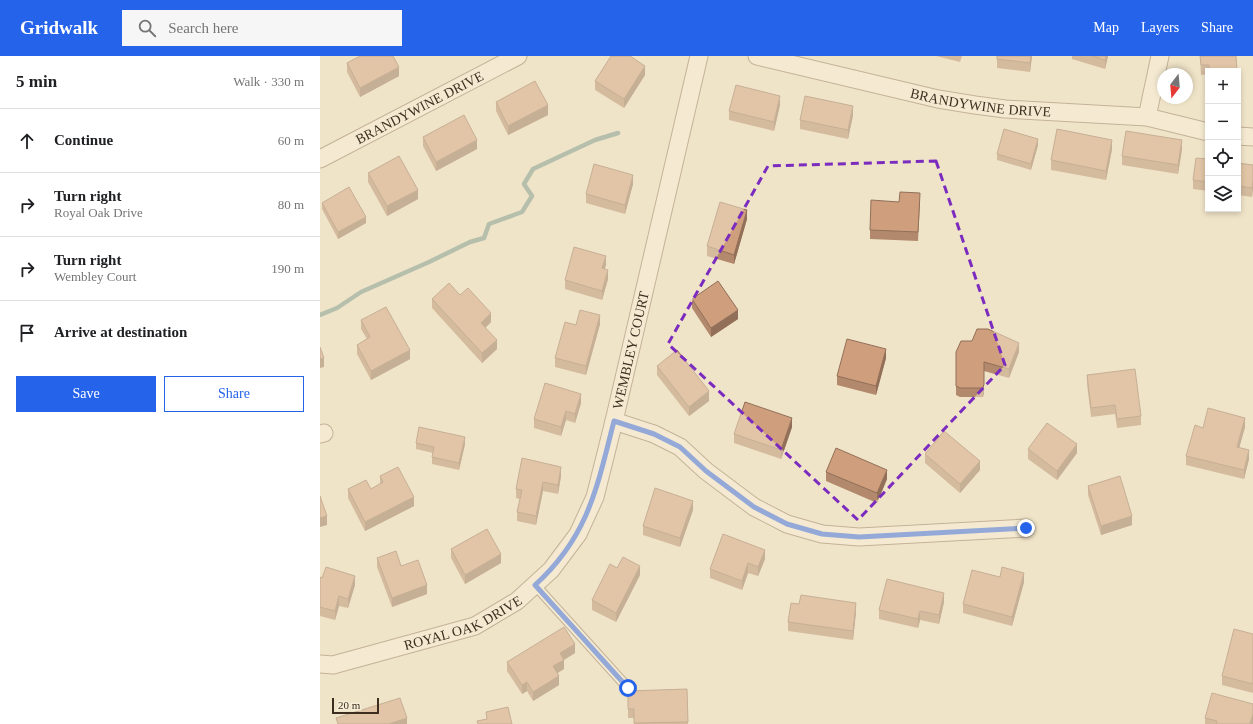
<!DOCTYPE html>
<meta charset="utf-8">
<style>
body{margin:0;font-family:"Times New Roman",serif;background:#f6f6f6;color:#202124}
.controls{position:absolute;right:12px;top:12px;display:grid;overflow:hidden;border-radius:0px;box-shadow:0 2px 6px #0003}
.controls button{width:36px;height:36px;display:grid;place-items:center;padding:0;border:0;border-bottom:1px solid #e0e0e0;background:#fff;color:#202124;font:20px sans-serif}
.compass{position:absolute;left:837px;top:12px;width:36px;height:36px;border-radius:50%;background:#fff;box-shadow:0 2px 6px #0003;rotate:196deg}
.scale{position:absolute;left:12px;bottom:10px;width:47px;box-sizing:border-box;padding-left:4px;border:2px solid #3d2e20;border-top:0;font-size:11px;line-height:14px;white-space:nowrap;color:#3d2e20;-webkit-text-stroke:3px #f7eed8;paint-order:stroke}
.stop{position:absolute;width:12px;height:12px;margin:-9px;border:3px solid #2563eb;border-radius:50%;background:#fff}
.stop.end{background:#2563eb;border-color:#fff;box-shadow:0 1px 4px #0008}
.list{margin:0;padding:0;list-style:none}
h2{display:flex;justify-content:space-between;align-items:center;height:52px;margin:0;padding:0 16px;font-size:17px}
h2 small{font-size:13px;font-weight:400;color:#757577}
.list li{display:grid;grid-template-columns:26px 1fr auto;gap:12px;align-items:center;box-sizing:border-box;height:64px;padding:0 16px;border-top:1px solid #e0e0e0}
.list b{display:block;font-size:15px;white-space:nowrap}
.list p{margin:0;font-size:13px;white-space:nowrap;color:#757577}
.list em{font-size:13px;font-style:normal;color:#757577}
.actions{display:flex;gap:8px;padding:12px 16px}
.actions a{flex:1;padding:9px 0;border:1px solid #2563eb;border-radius:0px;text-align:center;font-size:14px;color:#2563eb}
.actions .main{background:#2563eb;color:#fff}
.icon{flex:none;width:22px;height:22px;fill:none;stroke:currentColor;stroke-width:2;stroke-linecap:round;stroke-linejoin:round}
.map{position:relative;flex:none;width:933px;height:668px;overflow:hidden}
header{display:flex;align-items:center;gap:24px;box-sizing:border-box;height:56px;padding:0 20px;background:#2563eb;color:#fff}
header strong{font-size:19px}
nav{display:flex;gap:22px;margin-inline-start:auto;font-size:14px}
.search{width:280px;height:36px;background:#f6f6f6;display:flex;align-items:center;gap:10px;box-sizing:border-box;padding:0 14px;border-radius:0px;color:#757577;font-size:15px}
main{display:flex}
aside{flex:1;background:#fff}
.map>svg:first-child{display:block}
</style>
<header>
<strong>Gridwalk</strong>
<div class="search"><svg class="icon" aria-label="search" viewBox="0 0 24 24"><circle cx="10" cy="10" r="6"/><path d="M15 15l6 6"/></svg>Search here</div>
<nav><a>Map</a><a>Layers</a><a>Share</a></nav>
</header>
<main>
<aside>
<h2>5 min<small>Walk · 330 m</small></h2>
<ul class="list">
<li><svg class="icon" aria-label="ahead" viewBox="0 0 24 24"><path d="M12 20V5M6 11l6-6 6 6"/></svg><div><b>Continue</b></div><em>60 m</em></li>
<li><svg class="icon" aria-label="right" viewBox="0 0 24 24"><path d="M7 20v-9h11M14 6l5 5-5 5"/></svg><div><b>Turn right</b><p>Royal Oak Drive</p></div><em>80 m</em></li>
<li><svg class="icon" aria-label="right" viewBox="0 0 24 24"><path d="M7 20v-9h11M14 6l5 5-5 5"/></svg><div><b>Turn right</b><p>Wembley Court</p></div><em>190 m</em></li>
<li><svg class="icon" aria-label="arrive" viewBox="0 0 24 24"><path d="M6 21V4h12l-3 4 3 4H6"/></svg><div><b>Arrive at destination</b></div></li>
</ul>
<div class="actions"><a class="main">Save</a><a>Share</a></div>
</aside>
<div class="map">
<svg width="933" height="668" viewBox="0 0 933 668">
<rect width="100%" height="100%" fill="#f0e4c8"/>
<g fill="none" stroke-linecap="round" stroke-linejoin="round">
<!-- stream -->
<polyline stroke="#6f938a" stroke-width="4.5" points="0,259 17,252 41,236 109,206 150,186 164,182 169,168 202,156 212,140 204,128 213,113 275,84 298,77"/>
<!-- service casing -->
<g stroke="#8d765c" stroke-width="11">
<polyline id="service" points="215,529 308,632"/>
</g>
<!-- minor casing -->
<g stroke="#8d765c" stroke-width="19">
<g id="minor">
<path id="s1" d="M437 0 618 43 655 49 685 53 827 61 888 76"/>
<polyline points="827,61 840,0"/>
<polyline points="918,80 933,81"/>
<path id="s2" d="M0 103 198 0"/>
<polyline points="294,365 334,378 360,391 386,415 434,451 467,468 502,478 539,481 706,472"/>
<polyline points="0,378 4,377"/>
<path id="s3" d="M0 608 13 609 155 570 197 545 231 514 258 478 275 441 294 365 379 0"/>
</g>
</g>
<!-- service -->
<use href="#service" stroke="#faf1dc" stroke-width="9"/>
<!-- minor -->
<use href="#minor" stroke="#faf1dc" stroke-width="17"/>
</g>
<!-- wall -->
<g fill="#b2896c">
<polygon points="616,0 642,0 640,6"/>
<polygon points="677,0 712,0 710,16 677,12"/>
<polygon points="752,0 788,0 785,13 752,3"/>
<polygon points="880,0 916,0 917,15 888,15 888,18 881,19"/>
<polygon points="27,7 79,20 40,41 27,16"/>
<polygon points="325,19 304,52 275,34 275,25"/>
<polygon points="176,46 228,59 188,79 176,55"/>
<polygon points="460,49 454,75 409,64 409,55"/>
<polygon points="533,59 528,83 480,73 480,64"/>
<polygon points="103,81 157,93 116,115 103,90"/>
<polygon points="718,89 711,114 677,104 677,98"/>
<polygon points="792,93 786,124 731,114 731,104"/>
<polygon points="862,93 858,118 802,109 802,100"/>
<polygon points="888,103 888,135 873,133 873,124"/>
<polygon points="918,107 933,109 932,141 918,139"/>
<polygon points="48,117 98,143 67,160 48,126"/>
<polygon points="313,128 305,158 266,147 266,138"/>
<polygon points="579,146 600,146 598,185 550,183 550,174"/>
<polygon points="2,147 46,167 18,183 2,153"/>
<polygon points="427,163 414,208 387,200 387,190"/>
<polygon points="286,209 284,213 288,223 282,244 245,233 245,224"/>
<polygon points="140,239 171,266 165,272 177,293 162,307 112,252 112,243"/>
<polygon points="372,243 418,263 391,281 372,252"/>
<polygon points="41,264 90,303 51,324 37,298 37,289 47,283 41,273"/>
<polygon points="280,268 266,319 235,311 235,302 256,269"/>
<polygon points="636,296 699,296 689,322 664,315 664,337 663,341 640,341 636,339"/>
<polygon points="566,302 556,339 517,329 517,320"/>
<polygon points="337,310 389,345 369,360 337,319"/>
<polygon points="767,319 821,360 821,369 797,372 795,358 771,361 767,328"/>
<polygon points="261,347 255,367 246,364 241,380 214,372 214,363"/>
<polygon points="472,371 461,403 414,387 414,378"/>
<polygon points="925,371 919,391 929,403 924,423 866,409 866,400 883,372"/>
<polygon points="96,387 145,388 139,414 112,408 112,401 113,397 96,393"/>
<polygon points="708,393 757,397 737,424 708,403"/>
<polygon points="605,398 660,414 640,437 605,407"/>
<polygon points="506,416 567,423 557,447 506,425"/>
<polygon points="60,420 94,450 45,475 28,442 28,433 51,433 60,428"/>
<polygon points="241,420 238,438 223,435 216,469 197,465 197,456 200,443 196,442 196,433"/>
<polygon points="768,430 812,469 781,479 768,439"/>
<polygon points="373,454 360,491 323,479 323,470"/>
<polygon points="131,493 181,507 145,528 131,502"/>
<polygon points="57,502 107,538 72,551 57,511"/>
<polygon points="445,503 438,520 428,517 422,534 390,522 390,513"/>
<polygon points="320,519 296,566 272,554 272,544"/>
<polygon points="0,521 35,529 28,552 19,550 15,564 0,560"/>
<polygon points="680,521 704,526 692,570 643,557 643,548"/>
<polygon points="624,546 619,568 600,564 598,572 559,563 559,554"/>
<polygon points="479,548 536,556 533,584 468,575 468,566"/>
<polygon points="933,578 933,637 902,629 902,620"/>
<polygon points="255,597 244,604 244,613 238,617 239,629 213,645 207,635 202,638 187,615 187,606"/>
<polygon points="367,633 368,668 314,668 314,662 308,662 308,635"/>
<polygon points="933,648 933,668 885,668 885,662"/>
</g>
<!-- shaded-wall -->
<g fill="#916f58">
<polygon points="711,0 712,0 710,16 710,7"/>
<polygon points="786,0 788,0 785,13 785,4"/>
<polygon points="325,10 325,19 304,52 304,43"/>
<polygon points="79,11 79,20 40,41 40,32"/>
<polygon points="460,40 460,49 454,75 454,66"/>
<polygon points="228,49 228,59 188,79 188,70"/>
<polygon points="533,50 533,59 528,83 528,74"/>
<polygon points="718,83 718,89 711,114 711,108"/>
<polygon points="157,84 157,93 116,115 116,106"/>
<polygon points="792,84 792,93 786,124 786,115"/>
<polygon points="862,84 862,93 858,118 858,109"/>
<polygon points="313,119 313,128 305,158 305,149"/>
<polygon points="933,124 933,133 932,141 932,132"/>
<polygon points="98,134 98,143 67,160 67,150"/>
<polygon points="427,154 427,163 414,208 414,199"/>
<polygon points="46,161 46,167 18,183 18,176"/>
<polygon points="286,200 286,209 282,221 282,212"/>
<polygon points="288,214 288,223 282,244 282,235"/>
<polygon points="418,254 418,263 391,281 391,272"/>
<polygon points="171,257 171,266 161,276 161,267"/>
<polygon points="280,259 280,268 266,319 266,310"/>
<polygon points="177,284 177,293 162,307 162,297"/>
<polygon points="699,287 699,296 689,322 689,313"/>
<polygon points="566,293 566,302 556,339 556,330"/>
<polygon points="90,294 90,303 51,324 51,315"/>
<polygon points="4,302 4,311 0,312 0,303"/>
<polygon points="664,328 664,337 663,341 663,332"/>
<polygon points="389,335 389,345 369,360 369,351"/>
<polygon points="261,338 261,347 255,367 255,358"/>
<polygon points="246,355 246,364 241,380 241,371"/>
<polygon points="472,362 472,371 461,403 461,394"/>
<polygon points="925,362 925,371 917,400 917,391"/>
<polygon points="145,381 145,388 139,414 139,407"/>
<polygon points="757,388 757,397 737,424 737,415"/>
<polygon points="929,394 929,403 924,423 924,414"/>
<polygon points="660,405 660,414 640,437 640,428"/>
<polygon points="241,411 241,420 238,438 238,429"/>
<polygon points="567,414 567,423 557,447 557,437"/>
<polygon points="223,426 223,435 216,469 216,460"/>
<polygon points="94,441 94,450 45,475 45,466"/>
<polygon points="373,445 373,454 360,491 360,482"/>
<polygon points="7,460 7,469 0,471 0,462"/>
<polygon points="812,460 812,469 781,479 781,470"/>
<polygon points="445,494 445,503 438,520 438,511"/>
<polygon points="181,498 181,507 145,528 145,519"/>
<polygon points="428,507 428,517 422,534 422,525"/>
<polygon points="320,510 320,519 296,566 296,557"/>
<polygon points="704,517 704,526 692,570 692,561"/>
<polygon points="35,520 35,529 28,552 28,543"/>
<polygon points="107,529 107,538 72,551 72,542"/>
<polygon points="624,537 624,546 619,568 619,559"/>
<polygon points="19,540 19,550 15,564 15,555"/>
<polygon points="536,547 536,556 533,584 533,575"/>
<polygon points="600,555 600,564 598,572 598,563"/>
<polygon points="255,588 255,597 240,606 240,597"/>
<polygon points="244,604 244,613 233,619 233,610"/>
<polygon points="239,620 239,629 213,645 213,636"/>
<polygon points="207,626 207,635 202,638 202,629"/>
<polygon points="933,658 933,668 930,668"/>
<polygon points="87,662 87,668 69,668"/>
</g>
<!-- building -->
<g fill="#cf9f7d" stroke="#916f58">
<polygon points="40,0 73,0 79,11 40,32 27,7"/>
<polygon points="291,0 310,0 325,10 304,43 275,25"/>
<polygon points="677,0 711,0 710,7 677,3"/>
<polygon points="772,0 786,0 785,4"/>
<polygon points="880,0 916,0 917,15 889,15 889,9 881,9"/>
<polygon points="215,25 228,49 188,70 176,46"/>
<polygon points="416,29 460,40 454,66 409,55"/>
<polygon points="485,40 533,50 528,74 480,64"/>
<polygon points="144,59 157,84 116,106 103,81"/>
<polygon points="684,73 718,83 711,108 677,98"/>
<polygon points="737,73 792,84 786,115 731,104"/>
<polygon points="806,75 862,84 858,109 802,100"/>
<polygon points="79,100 98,134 67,150 48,117"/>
<polygon points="876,102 888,103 888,126 873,124"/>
<polygon points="918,107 933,109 933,124 932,132 918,130"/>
<polygon points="274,108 313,119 305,149 266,138"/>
<polygon points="29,131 46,161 18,176 2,147"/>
<polygon points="580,136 600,137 598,176 550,174 551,144 579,146"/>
<polygon points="400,146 427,154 414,199 387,190"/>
<polygon points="254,191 286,200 282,212 288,214 282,235 245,224"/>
<polygon points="398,225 418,254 391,272 372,243"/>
<polygon points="129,227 140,239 148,232 171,257 161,267 177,284 162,297 112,243"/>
<polygon points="66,251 90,294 51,315 37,289 50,281 41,264"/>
<polygon points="260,254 280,259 266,310 235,302 245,266 256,269"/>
<polygon points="657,273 668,273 699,287 689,313 664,306 664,328 663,332 640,332 636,330 636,296 641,285 652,285"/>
<polygon points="527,283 566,293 556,330 517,320"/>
<polygon points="0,291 4,302 0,303"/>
<polygon points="357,294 389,335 369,351 337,310"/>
<polygon points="815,313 821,360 797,363 795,349 771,352 767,319"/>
<polygon points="225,327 261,338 255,358 246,355 241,371 214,363"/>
<polygon points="425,346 472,362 461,394 414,378"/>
<polygon points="888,352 925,362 917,391 929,394 924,414 866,400 875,369 883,372"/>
<polygon points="727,367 757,388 737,415 708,393"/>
<polygon points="99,371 145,381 139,407 112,401 114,391 96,387"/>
<polygon points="624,375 660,405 640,428 605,398"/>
<polygon points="516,392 567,414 557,437 506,416"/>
<polygon points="202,402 241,411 238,429 223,426 216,460 197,456 202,434 196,433"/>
<polygon points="78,411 94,441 45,466 28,433 46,424 51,433 63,426 60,420"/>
<polygon points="800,420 812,460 781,470 768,430"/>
<polygon points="335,432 373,445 360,482 323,470"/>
<polygon points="0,440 7,460 0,462"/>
<polygon points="167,473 181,498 145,519 131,493"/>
<polygon points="403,478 445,494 438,511 428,507 422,525 390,513"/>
<polygon points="76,495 81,510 98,504 107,529 72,542 57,502"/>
<polygon points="303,501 320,510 296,557 272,544 290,508 297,512"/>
<polygon points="6,511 35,520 28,543 19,540 15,555 0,551 0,521 2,522"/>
<polygon points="682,511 704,517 692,561 643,548 652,514 680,521"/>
<polygon points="567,523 624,537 619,559 600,555 598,563 559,554"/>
<polygon points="481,539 536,547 533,575 468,566 471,547 479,548"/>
<polygon points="244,571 255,588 240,597 244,604 233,610 239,620 213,636 207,626 202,629 187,606"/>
<polygon points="914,573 933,578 933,628 902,620"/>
<polygon points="367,633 368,666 314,667 314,653 308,653 308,635"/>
<polygon points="892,637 933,648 933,658 930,668 896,668 897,665 885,662"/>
<polygon points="80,642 87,662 69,668 18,668 16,662"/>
<polygon points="188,651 192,668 158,668 157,665 167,663 166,656"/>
</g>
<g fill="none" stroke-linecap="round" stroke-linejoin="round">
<!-- route -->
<path stroke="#2563eb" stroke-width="5" d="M308 632 215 529C268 481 277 432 294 365L334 378 360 391 386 415 434 451 467 468 502 478 539 481 706 472"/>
</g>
<!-- marked area -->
<path d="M0 0H933V668H0ZM616 105 685 309 538 464 348 288 448 110Z" fill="#f0e4c8" fill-opacity=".55" fill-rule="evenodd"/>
<path fill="none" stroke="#7b2cbf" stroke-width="3" stroke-dasharray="8 5" stroke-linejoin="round" d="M616 105 685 309 538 464 348 288 448 110Z"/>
<g text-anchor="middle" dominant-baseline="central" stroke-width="3" stroke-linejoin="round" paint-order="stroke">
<!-- street labels -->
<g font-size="14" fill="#3d2e20" stroke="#f7eed8">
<text stroke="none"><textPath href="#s1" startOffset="229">BRANDYWINE DRIVE</textPath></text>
<text stroke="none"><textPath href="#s2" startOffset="112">BRANDYWINE DRIVE</textPath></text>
<text stroke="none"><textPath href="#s3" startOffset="492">WEMBLEY COURT</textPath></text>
<text stroke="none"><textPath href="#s3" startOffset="150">ROYAL OAK DRIVE</textPath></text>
</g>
</g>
</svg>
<div class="controls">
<button>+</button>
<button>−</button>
<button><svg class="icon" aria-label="locate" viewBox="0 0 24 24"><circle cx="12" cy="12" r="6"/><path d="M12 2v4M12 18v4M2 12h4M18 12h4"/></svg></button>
<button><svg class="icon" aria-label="layers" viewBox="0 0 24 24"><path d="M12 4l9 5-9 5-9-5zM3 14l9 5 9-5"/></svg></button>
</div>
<svg class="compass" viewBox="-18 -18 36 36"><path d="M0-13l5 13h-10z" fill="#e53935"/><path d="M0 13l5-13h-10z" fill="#757577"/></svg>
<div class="scale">20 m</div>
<div class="stop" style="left:308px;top:632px"></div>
<div class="stop end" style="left:706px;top:472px"></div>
</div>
</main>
